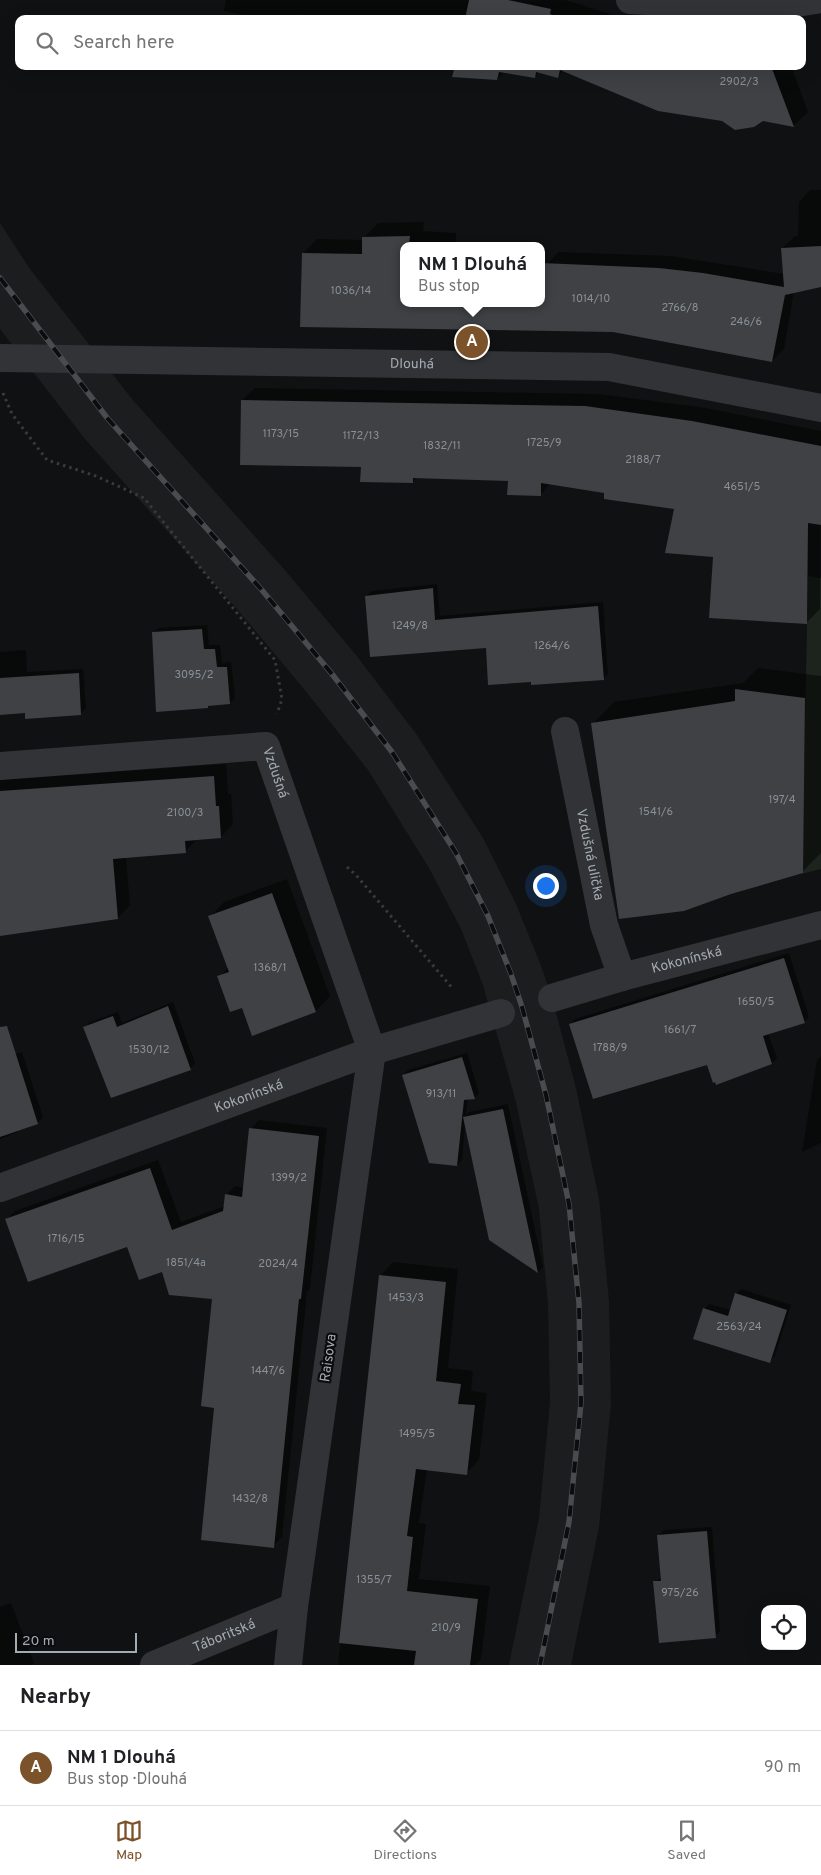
<!DOCTYPE html>
<meta charset="utf-8">
<style>
body{margin:0;font-family:Overpass,sans-serif;background:#f2f2f2;color:#202124}
.controls{position:absolute;right:15px;bottom:15px;display:grid;overflow:hidden;border-radius:10px;box-shadow:0 5px 20px #0002}
.controls button{width:45px;height:45px;display:grid;place-items:center;padding:0;border:0;border-bottom:1px solid #e0e0e0;background:#fff;color:#202124;font:25px sans-serif}
.scale{position:absolute;left:15px;bottom:12px;width:122px;box-sizing:border-box;padding-left:5px;border:2px solid #a2aab2;border-top:0;font-size:14px;line-height:18px;white-space:nowrap;color:#a2aab2;-webkit-text-stroke:4px #0b0c0d;paint-order:stroke}
.you{position:absolute;left:545px;top:885px;width:18px;height:18px;margin:-12px;border:4px solid #fff;border-radius:50%;background:#1a73e8;box-shadow:0 0 0 8px #1a73e833}
.badge{display:grid;place-items:center;width:32px;height:32px;border-radius:50%;background:#7b5229;color:#fff;font-size:16px;font-weight:700}
.pin{position:absolute;translate:-50% -50%;border:2px solid #fff;box-shadow:0 1px 5px #0006}
.popup{position:absolute;left:400px;top:242px;width:145px;height:65px;box-sizing:border-box;display:grid;place-content:center;border-radius:10px;background:#fff;filter:drop-shadow(0 1px 4px #0005);font-size:16px;white-space:nowrap;color:#757577}
.popup b{font-size:19px;color:#202124}
.popup::after{content:'';position:absolute;left:50%;top:100%;margin-left:-10px;border:10px solid transparent;border-top-color:#fff}
.list{margin:0;padding:0;list-style:none}
h2{display:flex;justify-content:space-between;align-items:center;height:65px;margin:0;padding:0 20px;font-size:21px}
h2 small{font-size:16px;font-weight:400;color:#757577}
.list li{display:grid;grid-template-columns:32px 1fr auto;gap:15px;align-items:center;box-sizing:border-box;height:75px;padding:0 20px;border-top:1px solid #e0e0e0}
.list b{display:block;font-size:19px;white-space:nowrap}
.list p{margin:0;font-size:16px;white-space:nowrap;color:#757577}
.list em{font-size:16px;font-style:normal;color:#757577}
.icon{flex:none;width:28px;height:28px;fill:none;stroke:currentColor;stroke-width:2;stroke-linecap:round;stroke-linejoin:round}
.map{position:relative;flex:none;width:821px;height:1665px;overflow:hidden}
.search{position:absolute;background:#fff;box-shadow:0 5px 20px #0002;left:15px;right:15px;top:15px;height:55px;display:flex;align-items:center;gap:12px;box-sizing:border-box;padding:0 18px;border-radius:10px;color:#757577;font-size:19px}
.sheet{height:140px;background:#fff}
nav{display:flex;justify-content:space-around;align-items:center;box-sizing:border-box;height:70px;border-top:1px solid #e0e0e0;background:#fff;font-size:14px;color:#757577}
nav a{display:grid;justify-items:center;gap:2px}
nav .on{color:#7b5229}
.map>svg:first-child{display:block}
</style>
<div class="map">
<svg width="821" height="1665" viewBox="0 0 821 1665">
<rect width="100%" height="100%" fill="#101112"/>
<!-- built -->
<polygon fill="#1c1d1f" points="0,223 30,269 132,399 284,569 356,655 417,735 483,838 516,904 540,963 552,998 576,1088 599,1199 609,1301 611,1404 599,1527 571,1665 509,1665 539,1518 550,1402 548,1304 539,1209 516,1102 483,985 461,929 429,868 368,770 308,694 237,609 85,439 0,329"/>
<!-- green -->
<polygon fill="#1d241d" points="808,576 821,578 821,869 802,874"/>
<!-- shadow -->
<g fill="#0007">
<polygon points="226,0 566,0 625,19 317,19 298,14 294,19 242,19 243,15 224,11"/>
<polygon points="444,66 791,66 808,112 793,126 762,120 722,120 563,71 558,76 539,72 534,76 504,72 497,79"/>
<polygon points="810,190 821,190 821,285 794,291 784,349 772,361 613,331 301,325 303,254 317,239 363,240 364,238 378,223 424,222 423,231 456,233 456,246 403,246 403,303 541,303 541,272 558,252 671,256 784,274 782,248 794,237 798,236 799,202"/>
<polygon points="255,388 599,394 706,408 821,431 820,609 807,622 714,556 675,508 606,491 551,483 540,495 509,480 417,477 412,482 362,466 242,400"/>
<polygon points="437,584 440,616 603,602 608,674 603,679 532,681 487,647 366,596 371,591"/>
<polygon points="207,625 209,645 220,645 222,663 231,662 235,698 229,703 211,704 208,707 153,633 158,628"/>
<polygon points="26,650 27,672 83,669 86,708 81,713 26,712 0,714 0,652"/>
<polygon points="758,668 821,676 821,853 802,872 731,893 593,724 614,702 743,683"/>
<polygon points="226,764 228,794 231,794 233,824 221,837 198,838 185,852 126,857 130,905 118,918 0,935 0,780"/>
<polygon points="287,879 330,996 316,1011 253,1034 242,1006 219,977 229,967 210,917 224,902"/>
<polygon points="789,953 809,1017 804,1022 768,1033 777,1058 772,1063 708,1063 570,1024 575,1019"/>
<polygon points="173,1002 195,1063 190,1069 85,1027 90,1022 118,1012 122,1023"/>
<polygon points="22,1052 43,1117 38,1122 21,1128 16,1133 0,1139 0,1059"/>
<polygon points="467,1053 479,1093 474,1098 468,1098 466,1115 469,1112 508,1104 543,1267 538,1272 490,1240 465,1125 462,1160 457,1165 403,1075 408,1070"/>
<polygon points="821,1056 821,1143 802,1152 817,1060"/>
<polygon points="259,1120 327,1128 310,1289 307,1292 282,1537 273,1546 216,1406 213,1298 163,1270 128,1245 7,1219 15,1211 158,1160 181,1222 225,1206 226,1195 235,1186 244,1188 251,1129"/>
<polygon points="393,1262 458,1269 448,1368 473,1371 471,1391 487,1393 479,1460 466,1473 427,1469 419,1523 426,1524 419,1579 490,1586 481,1659 475,1665 338,1665 380,1276"/>
<polygon points="741,1289 791,1305 775,1356 770,1361 704,1309 709,1304 731,1310 736,1294"/>
<polygon points="712,1527 720,1631 715,1637 655,1582 662,1577 659,1535 664,1530"/>
<polygon points="11,1603 34,1663 31,1665 0,1665 0,1607"/>
</g>
<!-- building -->
<g fill="#3f4145">
<polygon points="469,0 508,0 551,9 550,14 565,19 465,19"/>
<polygon points="455,66 771,66 794,127 763,121 754,127 735,130 722,121 658,111 560,70 558,78 536,72 535,78 499,72 497,80 452,77"/>
<polygon points="410,236 409,245 419,246 403,246 403,303 541,303 541,251 541,263 659,268 703,273 784,287 781,248 821,246 821,287 785,295 772,362 613,332 300,327 302,253 362,254 362,237"/>
<polygon points="241,400 585,406 692,421 821,446 821,525 808,523 807,624 709,618 713,557 665,553 674,509 604,499 604,493 541,483 541,496 507,495 508,481 413,478 413,483 360,482 361,467 240,465"/>
<polygon points="433,588 435,620 598,606 604,680 531,685 531,682 488,685 486,648 370,657 365,596"/>
<polygon points="202,629 204,649 215,649 217,667 227,667 230,704 208,706 208,708 156,712 152,632"/>
<polygon points="79,673 81,715 25,719 25,713 0,715 0,678"/>
<polygon points="735,689 805,698 803,873 731,894 684,911 619,919 591,723 735,701"/>
<polygon points="214,776 216,806 219,806 221,838 185,841 186,853 113,859 118,919 0,936 0,791"/>
<polygon points="272,893 316,1012 252,1036 242,1008 230,1012 217,976 229,972 208,916"/>
<polygon points="784,958 805,1023 763,1036 772,1064 716,1085 715,1082 713,1083 707,1065 593,1099 569,1024"/>
<polygon points="168,1006 191,1070 111,1098 83,1027 113,1016 117,1027"/>
<polygon points="7,1026 38,1124 0,1137 0,1027"/>
<polygon points="462,1057 475,1099 464,1100 457,1166 429,1163 402,1075"/>
<polygon points="503,1109 538,1273 489,1240 463,1117"/>
<polygon points="249,1128 319,1136 301,1299 299,1299 274,1548 201,1540 214,1408 201,1406 212,1299 169,1295 162,1272 139,1280 127,1247 28,1282 5,1219 150,1168 172,1230 223,1211 225,1194 242,1197"/>
<polygon points="379,1275 446,1282 436,1381 461,1384 458,1404 475,1405 467,1475 416,1469 407,1536 413,1537 407,1591 478,1599 470,1665 414,1665 416,1651 339,1643"/>
<polygon points="735,1293 787,1310 770,1363 693,1339 703,1308 728,1316"/>
<polygon points="707,1531 716,1638 659,1643 653,1581 661,1581 657,1535"/>
</g>
<g fill="none" stroke-linecap="round" stroke-linejoin="round">
<!-- path -->
<g stroke="#383a3d" stroke-width="3" stroke-dasharray="2.5 4" stroke-linecap="butt">
<polyline points="3,393 12,414 47,460 96,476 144,498 275,660 282,699 277,714"/>
<polyline points="347,867 356,875 453,989"/>
</g>
<!-- street -->
<g stroke="#313336" stroke-width="28">
<polyline points="630,0 764,8 816,0"/>
<path id="s1" d="M0 358 609 367 821 408"/>
<path id="s2" d="M565 731 604 925 622 977"/>
<path id="s3" d="M0 766 266 746 372 1051 294 1607 288 1665"/>
<path id="s4" d="M552 998 622 977 821 925"/>
<path id="s5" d="M0 1188 372 1051 501 1013"/>
<path id="s6" d="M154 1665 294 1607"/>
</g>
<!-- rail casing -->
<g stroke="#494b4f" stroke-width="5.5">
<polyline id="rail" points="0,278 108,419 261,589 332,674 392,752 456,853 488,916 511,974 522,1007 546,1095 569,1204 579,1303 581,1403 569,1522 540,1665"/>
</g>
<!-- rail -->
<use href="#rail" stroke="#0b0c0d" stroke-width="4" stroke-dasharray="11" stroke-linecap="butt"/>
</g>
<g text-anchor="middle" dominant-baseline="central" stroke-width="4.5" stroke-linejoin="round" paint-order="stroke">
<!-- number labels -->
<g font-size="11" fill="#899097">
<text x="739" y="82">2902/3</text>
<text x="351" y="291">1036/14</text>
<text x="591" y="299">1014/10</text>
<text x="680" y="308">2766/8</text>
<text x="746" y="322">246/6</text>
<text x="281" y="434">1173/15</text>
<text x="361" y="436">1172/13</text>
<text x="544" y="443">1725/9</text>
<text x="442" y="446">1832/11</text>
<text x="643" y="460">2188/7</text>
<text x="742" y="487">4651/5</text>
<text x="410" y="626">1249/8</text>
<text x="552" y="646">1264/6</text>
<text x="194" y="675">3095/2</text>
<text x="782" y="800">197/4</text>
<text x="656" y="812">1541/6</text>
<text x="185" y="813">2100/3</text>
<text x="270" y="968">1368/1</text>
<text x="756" y="1002">1650/5</text>
<text x="680" y="1030">1661/7</text>
<text x="610" y="1048">1788/9</text>
<text x="149" y="1050">1530/12</text>
<text x="441" y="1094">913/11</text>
<text x="289" y="1178">1399/2</text>
<text x="66" y="1239">1716/15</text>
<text x="186" y="1263">1851/4a</text>
<text x="278" y="1264">2024/4</text>
<text x="406" y="1298">1453/3</text>
<text x="739" y="1327">2563/24</text>
<text x="268" y="1371">1447/6</text>
<text x="417" y="1434">1495/5</text>
<text x="250" y="1499">1432/8</text>
<text x="374" y="1580">1355/7</text>
<text x="680" y="1593">975/26</text>
<text x="446" y="1628">210/9</text>
</g>
<!-- street labels -->
<g font-size="14" fill="#a2aab2" stroke="#0b0c0d">
<text stroke="none"><textPath href="#s1" startOffset="412">Dlouhá</textPath></text>
<text stroke="none"><textPath href="#s3" startOffset="295">Vzdušná</textPath></text>
<text stroke="none"><textPath href="#s2" startOffset="126">Vzdušná ulička</textPath></text>
<text stroke="none"><textPath href="#s4" startOffset="140">Kokonínská</textPath></text>
<text stroke="none"><textPath href="#s5" startOffset="265">Kokonínská</textPath></text>
<text transform="translate(329 1358) rotate(-82)">Raisova</text>
<text stroke="none"><textPath href="#s6" startOffset="76">Táboritská</textPath></text>
</g>
</g>
</svg>
<div class="controls">
<button><svg class="icon" aria-label="locate" viewBox="0 0 24 24"><circle cx="12" cy="12" r="6"/><path d="M12 2v4M12 18v4M2 12h4M18 12h4"/></svg></button>
</div>
<div class="scale">20 m</div>
<div class="you"></div>
<div class="pin badge" style="left:472px;top:342px">A</div>
<div class="popup"><b>NM 1 Dlouhá</b>Bus stop</div>
<div class="search"><svg class="icon" aria-label="search" viewBox="0 0 24 24"><circle cx="10" cy="10" r="6"/><path d="M15 15l6 6"/></svg>Search here</div>
</div>
<section class="sheet">
<h2>Nearby<small></small></h2>
<ul class="list">
<li><span class="badge">A</span><div><b>NM 1 Dlouhá</b><p>Bus stop · Dlouhá</p></div><em>90 m</em></li>
</ul>
</section>
<nav>
<a class="on"><svg class="icon" aria-label="map" viewBox="0 0 24 24"><path d="M3 6l6-2 6 2 6-2v14l-6 2-6-2-6 2zM9 4v14M15 6v14"/></svg>Map</a>
<a><svg class="icon" aria-label="directions" viewBox="0 0 24 24"><path d="M12 3l9 9-9 9-9-9zM9 14v-3h6M13 9l2 2-2 2"/></svg>Directions</a>
<a><svg class="icon" aria-label="saved" viewBox="0 0 24 24"><path d="M7 4h10v16l-5-4-5 4z"/></svg>Saved</a>
</nav>
